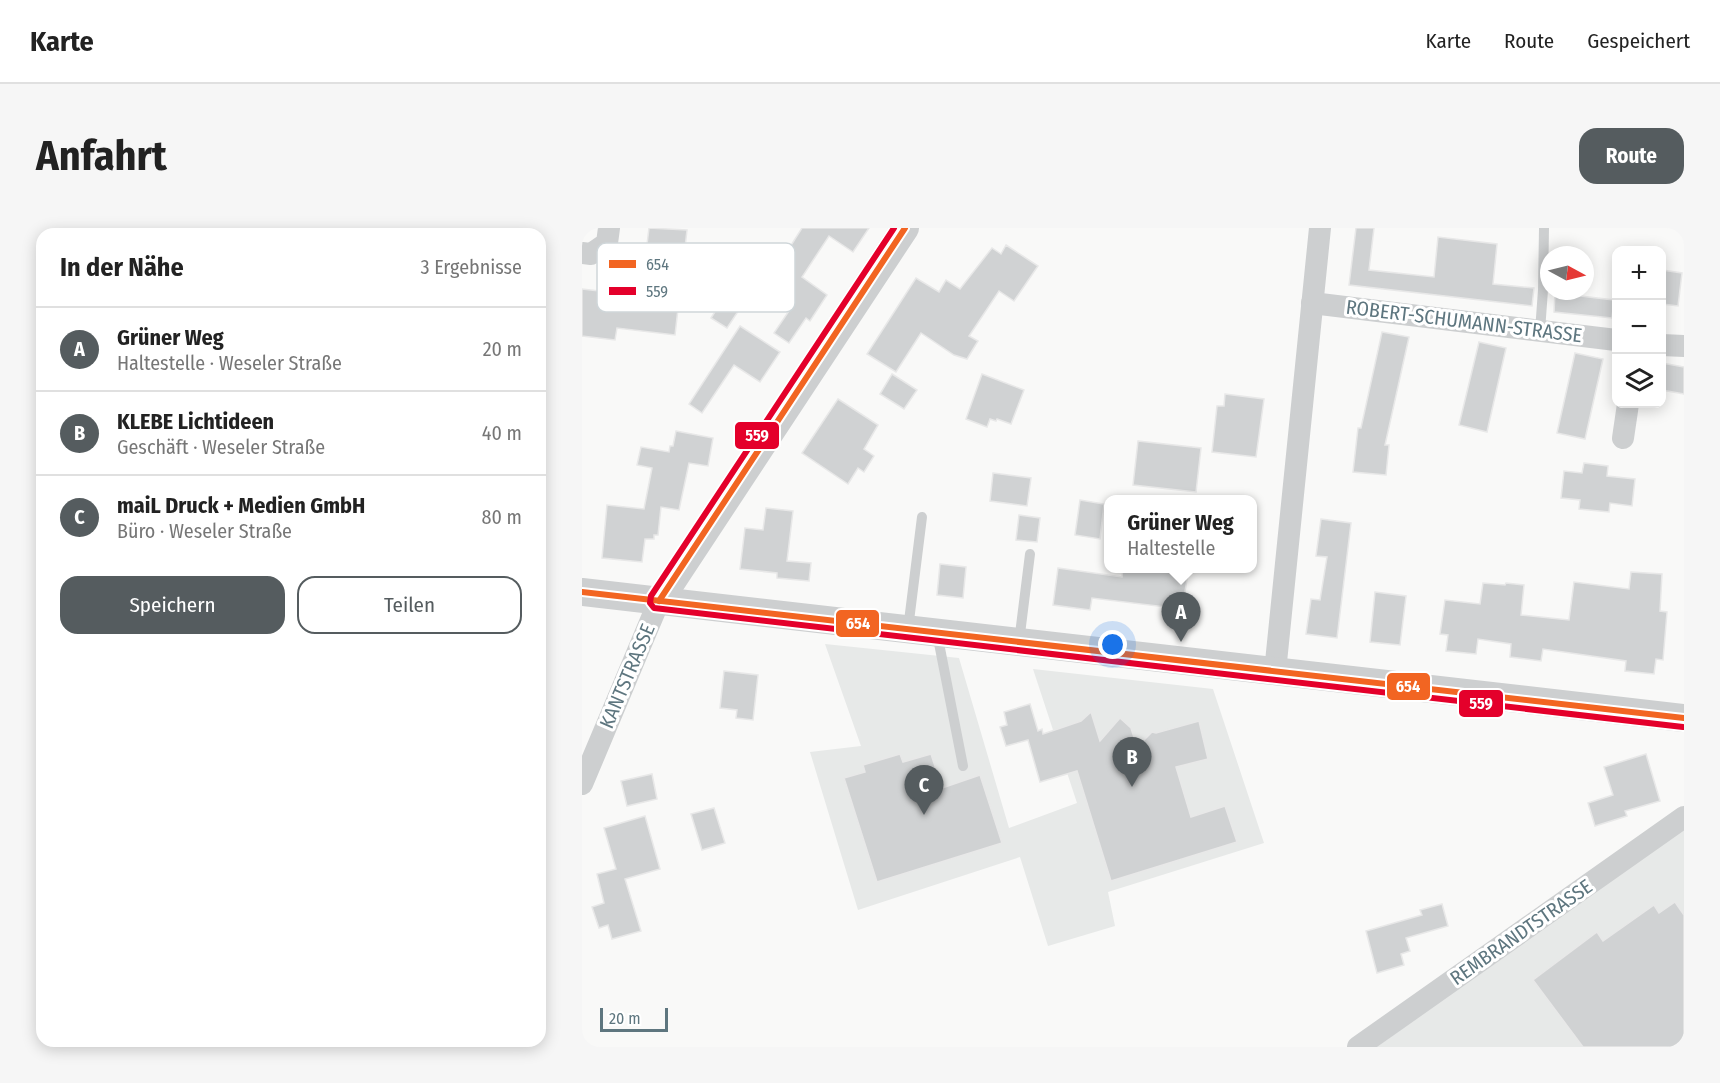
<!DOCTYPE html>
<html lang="de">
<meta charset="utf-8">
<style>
body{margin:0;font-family:"Fira Sans Condensed",sans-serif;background:#f6f6f6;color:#222}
.controls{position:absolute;right:18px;top:18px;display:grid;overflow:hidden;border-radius:12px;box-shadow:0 3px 15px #0003}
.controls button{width:54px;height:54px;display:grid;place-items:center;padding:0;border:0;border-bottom:2px solid #e0e0e0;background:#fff;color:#222;font:30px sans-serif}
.compass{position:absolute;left:958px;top:18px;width:54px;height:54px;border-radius:50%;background:#fff;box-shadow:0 3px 15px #0003;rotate:97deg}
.scale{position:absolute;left:18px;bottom:15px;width:68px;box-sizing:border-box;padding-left:6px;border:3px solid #5e767f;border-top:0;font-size:16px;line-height:21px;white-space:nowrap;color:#5e767f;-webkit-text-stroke:4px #fff;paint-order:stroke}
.you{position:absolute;left:531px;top:417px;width:21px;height:21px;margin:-15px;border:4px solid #fff;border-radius:50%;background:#1a73e8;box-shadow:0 0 0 9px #1a73e833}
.badge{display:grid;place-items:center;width:39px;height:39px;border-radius:50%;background:#555c5f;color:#fff;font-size:20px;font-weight:700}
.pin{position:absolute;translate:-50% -50px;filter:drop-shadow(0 2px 3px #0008)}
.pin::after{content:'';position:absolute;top:32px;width:21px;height:18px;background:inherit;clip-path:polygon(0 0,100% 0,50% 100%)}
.popup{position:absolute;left:522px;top:267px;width:153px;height:78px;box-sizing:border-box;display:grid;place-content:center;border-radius:12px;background:#fff;filter:drop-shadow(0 2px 4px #0005);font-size:20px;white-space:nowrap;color:#767676}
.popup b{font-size:22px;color:#222}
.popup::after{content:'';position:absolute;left:50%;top:100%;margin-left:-12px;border:12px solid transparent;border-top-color:#fff}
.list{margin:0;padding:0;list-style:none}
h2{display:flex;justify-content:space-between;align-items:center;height:78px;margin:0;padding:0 24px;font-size:26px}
h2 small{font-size:20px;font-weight:400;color:#767676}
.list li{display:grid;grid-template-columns:39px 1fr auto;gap:18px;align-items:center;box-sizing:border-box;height:84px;padding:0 24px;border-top:2px solid #e0e0e0}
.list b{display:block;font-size:22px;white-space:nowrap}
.list p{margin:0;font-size:20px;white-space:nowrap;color:#767676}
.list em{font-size:20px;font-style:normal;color:#767676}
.actions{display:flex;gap:12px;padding:18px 24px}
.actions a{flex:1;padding:14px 0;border:2px solid #555c5f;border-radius:18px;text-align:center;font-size:21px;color:#555c5f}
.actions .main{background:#555c5f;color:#fff}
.icon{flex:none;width:33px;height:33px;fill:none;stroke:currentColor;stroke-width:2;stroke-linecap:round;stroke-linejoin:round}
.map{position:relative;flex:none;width:1102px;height:819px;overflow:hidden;border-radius:18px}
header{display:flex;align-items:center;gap:36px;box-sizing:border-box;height:84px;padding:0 30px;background:#fff;border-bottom:2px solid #e0e0e0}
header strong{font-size:28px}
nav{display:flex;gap:33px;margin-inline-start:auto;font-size:21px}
.intro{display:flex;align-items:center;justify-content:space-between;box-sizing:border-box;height:144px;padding:0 36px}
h1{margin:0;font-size:42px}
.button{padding:15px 27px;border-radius:18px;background:#555c5f;color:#fff;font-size:21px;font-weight:700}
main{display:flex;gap:36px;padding:0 36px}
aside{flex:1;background:#fff;border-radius:18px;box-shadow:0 3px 15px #0003}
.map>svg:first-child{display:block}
</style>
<header>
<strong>Karte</strong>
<nav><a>Karte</a><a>Route</a><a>Gespeichert</a></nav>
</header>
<div class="intro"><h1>Anfahrt</h1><a class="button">Route</a></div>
<main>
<aside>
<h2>In der Nähe<small>3 Ergebnisse</small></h2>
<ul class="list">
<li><span class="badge">A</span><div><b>Grüner Weg</b><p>Haltestelle · Weseler Straße</p></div><em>20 m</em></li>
<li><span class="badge">B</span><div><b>KLEBE Lichtideen</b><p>Geschäft · Weseler Straße</p></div><em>40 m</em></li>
<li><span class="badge">C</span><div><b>maiL Druck + Medien GmbH</b><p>Büro · Weseler Straße</p></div><em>80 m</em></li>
</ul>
<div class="actions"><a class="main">Speichern</a><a>Teilen</a></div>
</aside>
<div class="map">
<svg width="1102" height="819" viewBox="0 0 1102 819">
<rect width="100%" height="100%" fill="#f9f9f8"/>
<!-- built -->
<g fill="#e7e9e8">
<polygon points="243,416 377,430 427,600 495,575 451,441 631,461 682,615 526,664 533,698 466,718 438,629 276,682 228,524 279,518"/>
<polygon points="1102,594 1102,819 795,819"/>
</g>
<!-- building -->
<g fill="#d0d2d3" stroke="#e8e8e8" stroke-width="1.5">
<polygon points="67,0 105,2 93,107 35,100 33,112 0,108 0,61 52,67 90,36 63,33"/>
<polygon points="220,0 287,0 271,24 247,8 220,49 245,67 228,93 224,90 207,115 192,105 209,80 182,62 201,34 199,33"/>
<polygon points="774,0 792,0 787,42 852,49 856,9 915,16 911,56 952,60 950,78 767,57"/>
<polygon points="424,17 456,38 432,73 417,63 387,108 396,113 385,131 372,127 339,105 314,144 285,126 334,50 357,64 364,52 378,61 410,20 419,26"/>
<polygon points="1080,42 1100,45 1096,78 1080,76"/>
<polygon points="973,65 1032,72 1030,90 972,84"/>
<polygon points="141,71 157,82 145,100 129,90"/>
<polygon points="158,98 198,124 178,154 152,137 120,185 107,176"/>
<polygon points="800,104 827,109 803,217 807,217 804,247 771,244 776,200 779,200"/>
<polygon points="897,114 924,120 905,204 877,197"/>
<polygon points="993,125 1021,131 1003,211 975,205"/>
<polygon points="1080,135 1102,139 1102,166 1080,162"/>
<polygon points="310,146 335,162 322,181 298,166"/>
<polygon points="400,146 442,162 429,196 415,191 414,193 408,191 405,199 384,191"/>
<polygon points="643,166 682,171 674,229 630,224 635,178 642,178"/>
<polygon points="256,171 296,197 282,221 292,228 282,244 276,240 266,256 220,225"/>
<polygon points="94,203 131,210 126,238 107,235 97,282 79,279 76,307 72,307 72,311 63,311 60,334 20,330 25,277 62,281 70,240 55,237 59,219 87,224 88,218 91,218"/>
<polygon points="556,213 619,220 614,264 551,257"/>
<polygon points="1002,235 1026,238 1025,248 1053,251 1050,278 1028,275 1027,284 997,281 998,272 979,270 982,243 1000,245"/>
<polygon points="411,245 449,250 445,278 408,273"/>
<polygon points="498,272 522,276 518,311 493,307"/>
<polygon points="184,280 211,283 205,333 229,335 227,353 195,350 195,345 158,341 163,300 181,302"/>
<polygon points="437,287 458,290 455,314 434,312"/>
<polygon points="739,291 769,295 755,410 724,406 729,371 738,372 745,329 734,328"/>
<polygon points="358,336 384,339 381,370 355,367"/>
<polygon points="476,340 540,349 541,340 607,340 600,381 510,370 508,382 471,377"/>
<polygon points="1049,344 1080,346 1078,383 1085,384 1081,432 1074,431 1072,446 1043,443 1044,433 961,421 959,433 928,429 929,416 896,411 894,426 864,423 866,407 858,406 863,372 898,376 901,355 923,357 924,355 942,357 939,387 987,392 992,354 1047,361"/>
<polygon points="793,364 824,368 818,417 788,414"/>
<polygon points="142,443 176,447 171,492 154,490 155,482 138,480"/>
<polygon points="448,476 456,503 460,501 461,506 499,493 509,484 518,513 538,490 549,500 555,519 570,504 574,505 617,493 626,531 594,539 609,589 643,578 655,614 529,653 495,543 458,554 446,512 424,518 418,499 425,497 422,484"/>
<polygon points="318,526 321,534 349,526 360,560 398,547 420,615 295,654 262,550 283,544 281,537"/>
<polygon points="1064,526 1078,573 1043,583 1045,588 1013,598 1006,575 1031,567 1022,539"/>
<polygon points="70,546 75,571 45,578 39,553"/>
<polygon points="132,580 143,615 120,622 109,586"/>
<polygon points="63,588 78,641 43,651 59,703 30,711 26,697 17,700 10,679 22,675 15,646 34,641 22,600"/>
<polygon points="1093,674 1102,687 1102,819 1001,819 951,752 1015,704 1021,713 1072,677 1077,685"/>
<polygon points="860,676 866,698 824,710 828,723 819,726 822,737 795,745 784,703 840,687 838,682"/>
</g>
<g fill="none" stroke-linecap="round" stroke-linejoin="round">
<!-- service -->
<g stroke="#cdcfd0" stroke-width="10">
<polyline points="958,103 961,62 962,0"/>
<polyline points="326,401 340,289"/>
<polyline points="355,405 381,538"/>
<polyline points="437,414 448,326"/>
</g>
<!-- minor -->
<g stroke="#cdcfd0" stroke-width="22">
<polyline points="0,25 9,26 25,15 27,0"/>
<polyline points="730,75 1034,112"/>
<polyline points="1080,117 1102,118"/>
<polyline points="1041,210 1046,176"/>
<polyline points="693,444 738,0"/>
<polyline points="0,556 77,373"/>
<polyline points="776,819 1102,589"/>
</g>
<!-- tertiary -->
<g stroke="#cdcfd0" stroke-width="28">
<polyline points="0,364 1102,490"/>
<polyline points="77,373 323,0"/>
</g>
<!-- bus-1 casing -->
<g stroke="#fff" stroke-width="10">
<g id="bus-1">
<polyline points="0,364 1102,490"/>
<polyline points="77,373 323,0"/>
</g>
</g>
<!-- bus-2 casing -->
<g stroke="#fff" stroke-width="10">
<polyline id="bus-2" points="312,0 69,368 68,375 72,380 1101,499"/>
</g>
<!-- bus-1 -->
<use href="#bus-1" stroke="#f26522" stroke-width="6"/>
<!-- bus-2 -->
<use href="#bus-2" stroke="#e4002b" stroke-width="6"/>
</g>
<g text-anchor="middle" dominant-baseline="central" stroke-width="6" stroke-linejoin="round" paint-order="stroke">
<!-- street labels -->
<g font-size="20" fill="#5e767f" stroke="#fff">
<text transform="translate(882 93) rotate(7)">ROBERT-SCHUMANN-STRASSE</text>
<text transform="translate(45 448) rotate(-67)">KANTSTRASSE</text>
<text transform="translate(939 704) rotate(-35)">REMBRANDTSTRASSE</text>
</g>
</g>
<!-- legend -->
<rect x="15" y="15" width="198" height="69" rx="9" fill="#fff" stroke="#cfd6d9" stroke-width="1.5"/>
<rect x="27" y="32" width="27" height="8" fill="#f26522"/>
<rect x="27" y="59" width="27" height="8" fill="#e4002b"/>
<g font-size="16" fill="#5e767f">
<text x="64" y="42">654</text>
<text x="64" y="69">559</text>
</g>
<g stroke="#fff" stroke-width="2">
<rect x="152" y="193" width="46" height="29" rx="6" fill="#e4002b"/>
<rect x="253" y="381" width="45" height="29" rx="6" fill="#f26522"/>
<rect x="804" y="444" width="45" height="29" rx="6" fill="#f26522"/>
<rect x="876" y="461" width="46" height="29" rx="6" fill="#e4002b"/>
</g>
<g font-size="16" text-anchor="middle" font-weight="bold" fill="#fff">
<text x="175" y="213">559</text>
<text x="276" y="401">654</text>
<text x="826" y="464">654</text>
<text x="899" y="481">559</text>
</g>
</svg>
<div class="controls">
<button>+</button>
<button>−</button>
<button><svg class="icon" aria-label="layers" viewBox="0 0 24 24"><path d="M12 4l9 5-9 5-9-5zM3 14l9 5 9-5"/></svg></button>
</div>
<svg class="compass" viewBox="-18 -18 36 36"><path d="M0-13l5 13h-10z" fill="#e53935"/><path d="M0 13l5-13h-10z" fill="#767676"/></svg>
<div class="scale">20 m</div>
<div class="you"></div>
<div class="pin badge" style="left:599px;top:414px">A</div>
<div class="popup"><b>Grüner Weg</b>Haltestelle</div>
<div class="pin badge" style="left:550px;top:559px">B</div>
<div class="pin badge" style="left:342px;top:587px">C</div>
</div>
</main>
